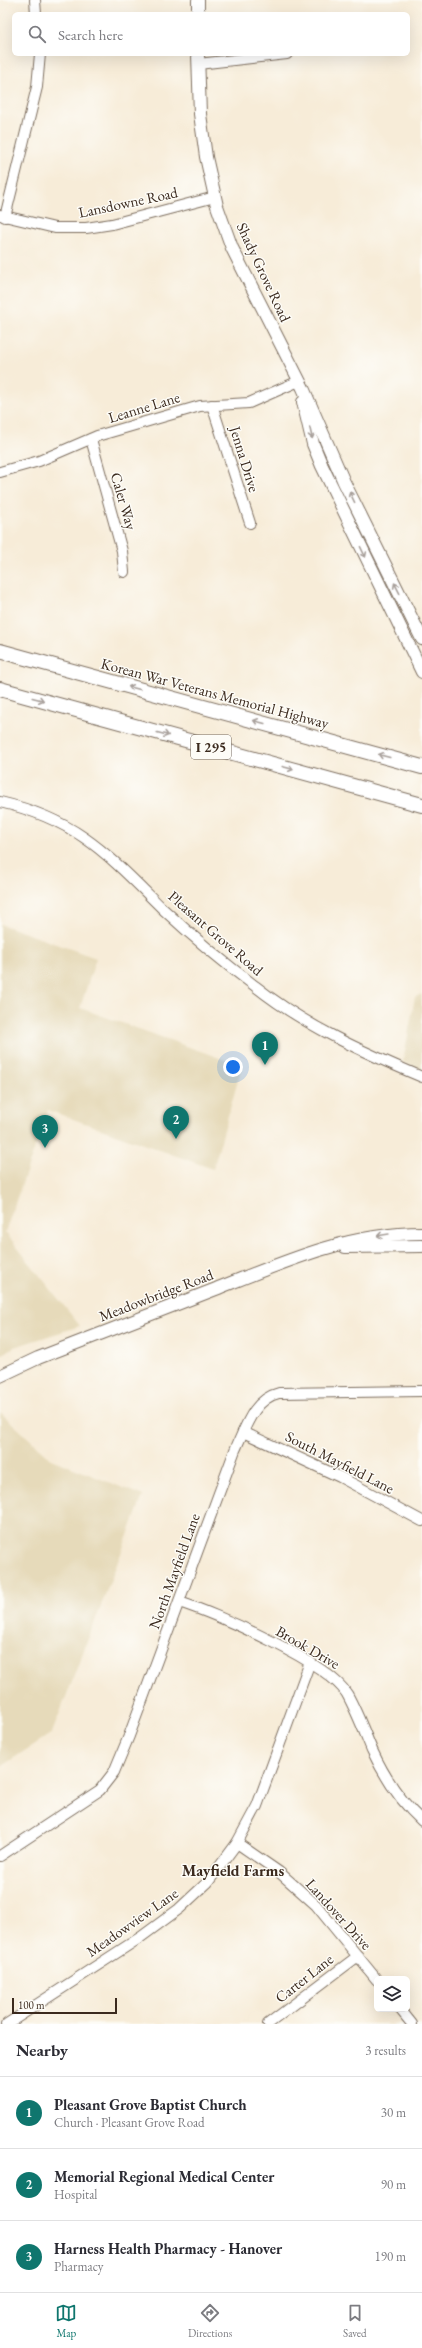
<!DOCTYPE html>
<meta charset="utf-8">
<style>
body{margin:0;font-family:"EB Garamond",serif;background:#f2f2f3;color:#2b2b33}
.controls{position:absolute;right:12px;bottom:12px;display:grid;overflow:hidden;border-radius:6px;box-shadow:0 4px 16px #0002}
.controls button{width:36px;height:36px;display:grid;place-items:center;padding:0;border:0;border-bottom:1px solid #e1e1e2;background:#fff;color:#2b2b33;font:20px sans-serif}
.scale{position:absolute;left:12px;bottom:10px;width:105px;box-sizing:border-box;padding-left:4px;border:2px solid #3b2a1e;border-top:0;font-size:11px;line-height:14px;white-space:nowrap;color:#3b2a1e;-webkit-text-stroke:3px #fdfcf7;paint-order:stroke}
.you{position:absolute;left:233px;top:1067px;width:14px;height:14px;margin:-10px;border:3px solid #fff;border-radius:50%;background:#1a73e8;box-shadow:0 0 0 6px #1a73e833}
.badge{display:grid;place-items:center;width:26px;height:26px;border-radius:50%;background:#0f766e;color:#fff;font-size:13px;font-weight:700}
.pin{position:absolute;translate:-50% -33px;filter:drop-shadow(0 1px 2px #0008)}
.pin::after{content:'';position:absolute;top:21px;width:14px;height:12px;background:inherit;clip-path:polygon(0 0,100% 0,50% 100%)}
.list{margin:0;padding:0;list-style:none}
h2{display:flex;justify-content:space-between;align-items:center;height:52px;margin:0;padding:0 16px;font-size:17px}
h2 small{font-size:13px;font-weight:400;color:#7c7c81}
.list li{display:grid;grid-template-columns:26px 1fr auto;gap:12px;align-items:center;box-sizing:border-box;height:72px;padding:0 16px;border-top:1px solid #e1e1e2}
.list b{display:block;font-size:15px;white-space:nowrap}
.list p{margin:0;font-size:13px;white-space:nowrap;color:#7c7c81}
.list em{font-size:13px;font-style:normal;color:#7c7c81}
.icon{flex:none;width:22px;height:22px;fill:none;stroke:currentColor;stroke-width:2;stroke-linecap:round;stroke-linejoin:round}
.map{position:relative;flex:none;width:422px;height:2024px;overflow:hidden}
.search{position:absolute;background:#fff;box-shadow:0 4px 16px #0002;left:12px;right:12px;top:12px;height:44px;display:flex;align-items:center;gap:10px;box-sizing:border-box;padding:0 14px;border-radius:6px;color:#7c7c81;font-size:15px}
.sheet{height:268px;background:#fff}
nav{display:flex;justify-content:space-around;align-items:center;box-sizing:border-box;height:56px;border-top:1px solid #e1e1e2;background:#fff;font-size:11px;color:#7c7c81}
nav a{display:grid;justify-items:center;gap:2px}
nav .on{color:#0f766e}
.map>svg:first-child{display:block}
</style>
<div class="map">
<svg width="422" height="2024" viewBox="0 0 422 2024">
<rect width="100%" height="100%" fill="#fdfcf7"/>
<filter id="ink" filterUnits="userSpaceOnUse"><feTurbulence type="fractalNoise" baseFrequency=".025" numOctaves="2"/><feDisplacementMap in="SourceGraphic" scale="8" xChannelSelector="R" yChannelSelector="G"/><feConvolveMatrix kernelMatrix="1 2 1 2 8 2 1 2 1" color-interpolation-filters="sRGB"/></filter>
<filter id="wash" filterUnits="userSpaceOnUse"><feTurbulence type="fractalNoise" baseFrequency=".012" numOctaves="4" result="noise"/><feDisplacementMap in="SourceGraphic" scale="16" xChannelSelector="R" yChannelSelector="G"/><feGaussianBlur stdDeviation="0.9" result="paint"/><feColorMatrix in="noise" values="0 0 0 0 0 0 0 0 0 0 0 0 0 0 0 0 0 1.4 0 .05"/><feComposite in="paint" operator="in"/></filter>
<g filter="url(#wash)">
<rect width="100%" height="100%" fill="#f7ecd8"/>
<!-- built -->
<g fill="#e6daba">
<polygon points="0,924 96,958 80,1008 242,1066 213,1169 48,1110 5,1232 80,1326 14,1347 0,1356"/>
<polygon points="422,994 422,1069 403,1062 415,997"/>
<polygon points="0,1412 51,1459 143,1496 52,1733 0,1767"/>
</g>
</g>
<g filter="url(#ink)">
<g fill="none" stroke-linecap="round" stroke-linejoin="round">
<!-- minor casing -->
<g stroke="#7d6e5f" stroke-width="12">
<g id="minor">
<polyline points="35,0 36,14"/>
<polyline points="198,64 287,54"/>
<polyline points="0,215 55,228 86,228 112,224 215,197"/>
<polyline points="5,217 37,87 40,54"/>
<polyline points="212,405 250,523"/>
<polyline points="91,439 122,551 124,572"/>
<polyline points="0,472 39,461 97,436 200,406 249,403 299,381"/>
<path d="M0 802C79 820 109 856 164 910 193 937 223 962 255 986 305 1026 363 1052 422 1077"/>
<polyline points="243,1432 340,1477 422,1521"/>
<path d="M179 1602C217 1614 328 1662 347 1694 357 1712 364 1731 372 1750 384 1776 401 1802 422 1821"/>
<polyline points="237,1843 279,1872 316,1905 377,1980"/>
<path d="M0 1856 100 1790 114 1772 129 1736 235 1450C245 1429 253 1399 279 1393L422 1391"/>
<polyline points="400,2009 412,2024"/>
<polyline points="7,2024 141,1937 179,1909 208,1882 237,1843 257,1806 310,1662"/>
<polyline points="268,2024 358,1956"/>
</g>
</g>
<!-- major casing -->
<g stroke="#7d6e5f" stroke-width="14">
<g id="major">
<polyline points="198,0 198,14"/>
<polyline points="198,54 200,114 206,157 217,206 232,248 303,388 344,482 422,639"/>
<polyline points="303,402 313,444 322,466 422,672"/>
<polyline points="345,1247 422,1246"/>
<path d="M0 1376 38 1358C97 1335 156 1312 216 1289 283 1262 349 1233 422 1233"/>
</g>
</g>
<!-- highway casing -->
<g stroke="#7d6e5f" stroke-width="16">
<g id="highway">
<polyline points="0,651 422,767"/>
<polyline points="0,689 422,805"/>
</g>
</g>
<!-- minor -->
<use href="#minor" stroke="#fff" stroke-width="10"/>
<!-- major -->
<use href="#major" stroke="#fff" stroke-width="12"/>
<!-- highway -->
<use href="#highway" stroke="#fff" stroke-width="14"/>
</g>
<!-- one-way arrows -->
<defs><path id="oneway-shaft" d="M-6 0H5M1.5-3L5.5 0L1.5 3" fill="none" stroke-width="1.6" stroke-linecap="round" stroke-linejoin="round"/></defs>
<g stroke="#a79f9a">
<use href="#oneway-shaft" transform="translate(311 433) rotate(77)"/>
<use href="#oneway-shaft" transform="translate(352 497) rotate(-116)"/>
<use href="#oneway-shaft" transform="translate(363 552) rotate(64)"/>
<use href="#oneway-shaft" transform="translate(397 588) rotate(-117)"/>
<use href="#oneway-shaft" transform="translate(134 688) rotate(-165)"/>
<use href="#oneway-shaft" transform="translate(38 699) rotate(15)"/>
<use href="#oneway-shaft" transform="translate(259 722) rotate(-165)"/>
<use href="#oneway-shaft" transform="translate(163 734) rotate(15)"/>
<use href="#oneway-shaft" transform="translate(384 756) rotate(-165)"/>
<use href="#oneway-shaft" transform="translate(288 768) rotate(15)"/>
<use href="#oneway-shaft" transform="translate(383 1235) rotate(171)"/>
</g>
</g>
<g text-anchor="middle" dominant-baseline="central" stroke-width="3" stroke-linejoin="round" paint-order="stroke">
<!-- shield labels -->
<rect fill="#fdfcf7" stroke="#75695f" stroke-width="1" x="191" y="735" width="40" height="24" rx="3"/>
<g font-size="14" font-weight="bold" fill="#3b2a1e">
<text x="211" y="747">I 295</text>
</g>
<!-- street labels -->
<g font-size="15" fill="#3b2a1e" stroke="#fdfcf7">
<text transform="translate(128 202) rotate(-12)">Lansdowne Road</text>
<text transform="translate(264 272) rotate(65)">Shady Grove Road</text>
<text transform="translate(144 407) rotate(-17)">Leanne Lane</text>
<text transform="translate(245 459) rotate(73)">Jenna Drive</text>
<text transform="translate(124 501) rotate(74)">Caler Way</text>
<text transform="translate(215 693) rotate(15)">Korean War Veterans Memorial Highway</text>
<text transform="translate(216 933) rotate(41)">Pleasant Grove Road</text>
<text transform="translate(156 1295) rotate(-21)">Meadowbridge Road</text>
<text transform="translate(340 1462) rotate(27)">South Mayfield Lane</text>
<text transform="translate(174 1571) rotate(-70)">North Mayfield Lane</text>
<text transform="translate(308 1647) rotate(30)">Brook Drive</text>
<text transform="translate(339 1914) rotate(48)">Landover Drive</text>
<text transform="translate(132 1922) rotate(-35)">Meadowview Lane</text>
<text transform="translate(304 1978) rotate(-38)">Carter Lane</text>
</g>
<!-- neighbourhood labels -->
<g font-size="16" font-weight="bold" fill="#3b2a1e" stroke="#fdfcf7">
<text x="233" y="1870">Mayfield Farms</text>
</g>
</g>
</svg>
<div class="controls">
<button><svg class="icon" aria-label="layers" viewBox="0 0 24 24"><path d="M12 4l9 5-9 5-9-5zM3 14l9 5 9-5"/></svg></button>
</div>
<div class="scale">100 m</div>
<div class="you"></div>
<div class="pin badge" style="left:265px;top:1065px">1</div>
<div class="pin badge" style="left:176px;top:1139px">2</div>
<div class="pin badge" style="left:45px;top:1148px">3</div>
<div class="search"><svg class="icon" aria-label="search" viewBox="0 0 24 24"><circle cx="10" cy="10" r="6"/><path d="M15 15l6 6"/></svg>Search here</div>
</div>
<section class="sheet">
<h2>Nearby<small>3 results</small></h2>
<ul class="list">
<li><span class="badge">1</span><div><b>Pleasant Grove Baptist Church</b><p>Church · Pleasant Grove Road</p></div><em>30 m</em></li>
<li><span class="badge">2</span><div><b>Memorial Regional Medical Center</b><p>Hospital</p></div><em>90 m</em></li>
<li><span class="badge">3</span><div><b>Harness Health Pharmacy - Hanover</b><p>Pharmacy</p></div><em>190 m</em></li>
</ul>
</section>
<nav>
<a class="on"><svg class="icon" aria-label="map" viewBox="0 0 24 24"><path d="M3 6l6-2 6 2 6-2v14l-6 2-6-2-6 2zM9 4v14M15 6v14"/></svg>Map</a>
<a><svg class="icon" aria-label="directions" viewBox="0 0 24 24"><path d="M12 3l9 9-9 9-9-9zM9 14v-3h6M13 9l2 2-2 2"/></svg>Directions</a>
<a><svg class="icon" aria-label="saved" viewBox="0 0 24 24"><path d="M7 4h10v16l-5-4-5 4z"/></svg>Saved</a>
</nav>
